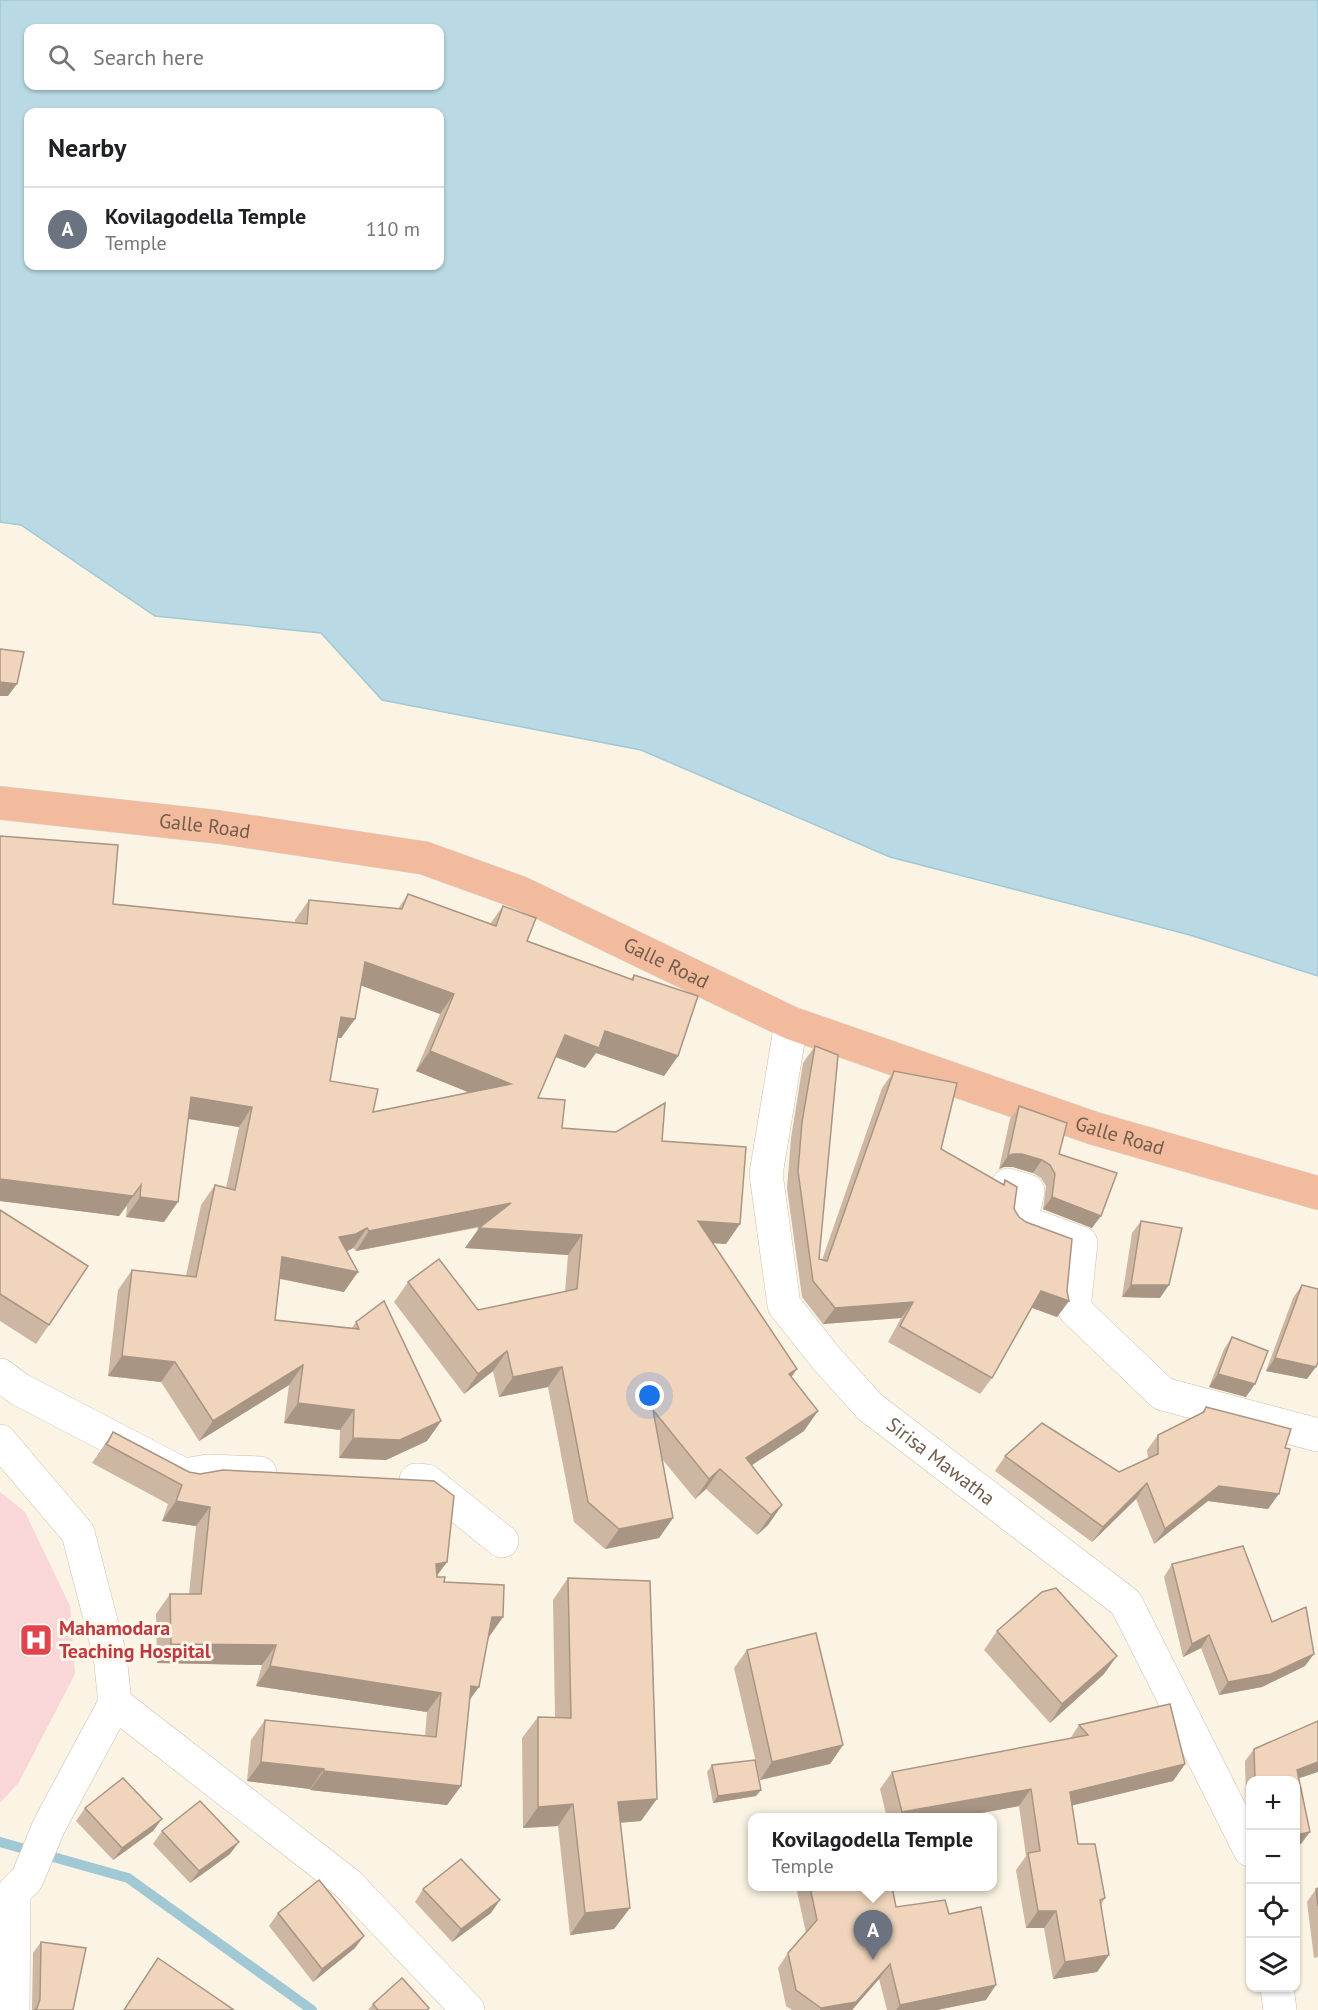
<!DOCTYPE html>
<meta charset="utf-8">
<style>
body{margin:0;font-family:"PT Sans",sans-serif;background:#f2f2f2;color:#202124}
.controls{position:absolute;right:18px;bottom:18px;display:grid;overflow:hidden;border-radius:12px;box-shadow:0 2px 4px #0004}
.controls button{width:54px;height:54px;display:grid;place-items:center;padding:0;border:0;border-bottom:2px solid #e0e0e0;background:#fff;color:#202124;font:30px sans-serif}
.you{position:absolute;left:650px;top:1396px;width:21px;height:21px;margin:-15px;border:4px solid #fff;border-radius:50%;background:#1a73e8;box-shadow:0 0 0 9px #1a73e833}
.badge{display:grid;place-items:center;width:39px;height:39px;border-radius:50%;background:#ea580c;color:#fff;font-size:20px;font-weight:700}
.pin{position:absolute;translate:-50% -50px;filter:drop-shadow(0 2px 3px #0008)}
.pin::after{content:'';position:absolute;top:32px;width:21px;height:18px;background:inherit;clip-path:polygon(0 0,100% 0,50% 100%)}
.popup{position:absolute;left:748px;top:1813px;width:249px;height:78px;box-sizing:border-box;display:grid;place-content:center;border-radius:12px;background:#fff;filter:drop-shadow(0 2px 4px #0005);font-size:20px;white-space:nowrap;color:#757577}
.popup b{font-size:22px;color:#202124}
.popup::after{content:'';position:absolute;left:50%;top:100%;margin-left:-12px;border:12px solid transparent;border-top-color:#fff}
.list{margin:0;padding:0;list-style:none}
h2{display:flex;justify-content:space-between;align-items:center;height:78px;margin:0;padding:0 24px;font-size:26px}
h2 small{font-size:20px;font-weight:400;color:#757577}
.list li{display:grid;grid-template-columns:39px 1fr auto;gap:18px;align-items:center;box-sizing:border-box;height:84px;padding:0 24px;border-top:2px solid #e0e0e0}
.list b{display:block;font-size:22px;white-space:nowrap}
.list p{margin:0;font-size:20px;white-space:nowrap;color:#757577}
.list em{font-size:20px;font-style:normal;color:#757577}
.icon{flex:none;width:33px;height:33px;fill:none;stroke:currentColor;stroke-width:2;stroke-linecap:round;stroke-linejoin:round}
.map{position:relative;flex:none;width:1318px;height:2010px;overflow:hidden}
.search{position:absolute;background:#fff;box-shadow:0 2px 4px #0004;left:24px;top:24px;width:420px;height:66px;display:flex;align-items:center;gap:15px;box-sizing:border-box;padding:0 21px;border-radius:12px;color:#757577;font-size:22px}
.panel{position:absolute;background:#fff;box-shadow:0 2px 4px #0004;left:24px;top:108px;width:420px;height:162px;border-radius:12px}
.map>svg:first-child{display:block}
</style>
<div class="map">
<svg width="1318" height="2010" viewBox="0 0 1318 2010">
<rect width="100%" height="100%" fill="#fbf4e4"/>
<!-- medical -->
<polygon fill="#f9d7d8" points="0,1492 25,1512 70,1606 75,1674 19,1782 0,1803"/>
<!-- water -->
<path fill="#b9dae4" stroke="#a0c8d5" stroke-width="1.5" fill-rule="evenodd" d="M0 0H1318V976L1190 935 890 857 641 750 382 700 321 633 155 616 21 525 0 522ZM28 28H440V86H28ZM28 112H440V266H28Z"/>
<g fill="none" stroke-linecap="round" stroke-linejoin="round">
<!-- stream -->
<polyline stroke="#a0c8d5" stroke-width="10" points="0,1842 128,1878 312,2010"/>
<!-- street casing -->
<g stroke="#cebfae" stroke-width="34">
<g id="street">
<path id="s1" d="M791 1023 766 1174 784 1305 826 1358 870 1407 1126 1603 1250 1850"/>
<polyline points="1008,1185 1028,1191 1021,1221 1081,1243 1074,1309 1163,1394 1318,1435"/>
<polyline points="0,1375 19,1389 184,1475 208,1471 260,1473"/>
<polyline points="416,1480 427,1481 502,1541"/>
<polyline points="115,1703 348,1884 468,2010"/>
<polyline points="1277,1988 1280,2010"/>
</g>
</g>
<!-- secondary casing -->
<g stroke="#cfbda8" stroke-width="34">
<polyline id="secondary" points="0,1441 78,1533 110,1656 115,1703 49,1826 27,1879 14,1892 13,2010"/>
</g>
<!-- highway casing -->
<g stroke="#dad5d0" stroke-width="34">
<g id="highway">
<path id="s2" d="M0 803 219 827 424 858 521 893 791 1023 1093 1128 1318 1193"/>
</g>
</g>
<!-- street -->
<use href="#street" stroke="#fff" stroke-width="33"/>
<!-- secondary -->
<use href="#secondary" stroke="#fff" stroke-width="33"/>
<!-- highway -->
<use href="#highway" stroke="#f3bb9d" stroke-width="33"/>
</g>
<!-- wall -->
<g fill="#ceb7a2" fill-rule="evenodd">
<path d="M0 836 113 904 295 923V920L309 900 398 909 408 894 490 924 503 906 527 941 631 979 634 975 678 1056 664 1076 596 1053 585 1068 555 1057 538 1098 562 1128 662 1141 726 1244 713 1243 791 1377 804 1431 752 1465 782 1505 768 1525 757 1535 706 1489 695 1499 662 1459 673 1518 659 1538 605 1549 574 1522 548 1387 499 1397 493 1371 464 1394 394 1302 408 1282 478 1310 565 1292 568 1255 465 1248 481 1227 356 1251 353 1248 347 1251 344 1292 280 1279 275 1320 352 1328 356 1322 441 1421 427 1441 386 1460 339 1458 340 1430 284 1423 289 1385 199 1441 161 1382 108 1376 118 1290 132 1270 186 1276 201 1205 215 1185 226 1188 239 1127 188 1119 164 1222 126 1217 127 1206 119 1216 0 1201ZM361 985 440 1014 416 1071 469 1092 373 1112 330 1081 338 1038H341L355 1019Z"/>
<polygon points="815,1046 819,1259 822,1260 882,1088 894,1071 941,1149 1003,1184 1005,1180 1014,1209 1019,1217 1067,1291 1069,1301 1057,1317 1032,1308 992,1378 980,1394 888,1342 901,1318 823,1324 802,1297 787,1188 791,1138 803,1063"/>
<polygon points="1019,1106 1059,1154 1092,1228 1043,1209 1046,1186 1041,1178 1033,1173 1013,1167 1004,1167 999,1169 1010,1119"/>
<polygon points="0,1210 49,1325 36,1344 0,1321"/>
<polygon points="1141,1221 1160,1298 1122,1297 1132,1233"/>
<polygon points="1302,1285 1307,1379 1266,1371 1293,1298"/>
<polygon points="1232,1337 1246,1397 1209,1387 1224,1349"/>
<polygon points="1206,1407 1285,1448 1268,1509 1208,1501 1154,1544 1136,1499 1092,1542 995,1471 1005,1456 1119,1472 1148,1459 1147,1450 1158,1435 1201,1413"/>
<polygon points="113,1432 189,1472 447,1562 437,1575 437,1577 503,1617 488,1637 479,1687 470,1699 461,1786 447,1805 310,1790 310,1789 247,1781 251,1740 265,1720 425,1736 427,1712 256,1686 262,1665 157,1663 156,1614 170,1594 189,1594 196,1526 162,1521 168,1504 92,1463"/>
<polygon points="1172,1564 1272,1622 1305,1666 1262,1687 1219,1695 1201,1648 1183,1657 1164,1577"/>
<polygon points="568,1578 641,1821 620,1823 630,1908 614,1929 570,1935 558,1826 523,1828 522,1738 538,1717 555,1717 553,1600"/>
<polygon points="997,1631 1104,1674 1050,1723 984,1650"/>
<polygon points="747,1650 843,1745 830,1764 760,1780 734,1668"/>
<polygon points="1079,1725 1185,1764 1173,1781 1072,1805 1078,1844 1105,1898 1101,1905 1109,1955 1097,1972 1053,1979 1044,1928 1026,1928 1016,1870 1026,1856 1019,1806 954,1818 887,1818 880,1789 892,1772 1070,1739"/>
<polygon points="1254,1749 1299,1779 1301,1844 1296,1780 1251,1780 1251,1809 1246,1801 1245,1761"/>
<polygon points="712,1765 756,1796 713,1803 707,1772"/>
<polygon points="85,1808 153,1831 113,1860 76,1821"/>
<polygon points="162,1831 230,1854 190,1883 153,1844"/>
<polygon points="796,1887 892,1887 896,1907 949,1914 986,2000 937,2010 887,2010 879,1979 852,2010 792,2010 786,2006 778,1968 788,1953 806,1933"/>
<polygon points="1318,1888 1318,1957 1314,1958 1307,1902 1316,1889"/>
<polygon points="423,1889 491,1913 452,1942 415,1902"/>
<polygon points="278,1913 355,1948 313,1982 269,1926"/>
<polygon points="41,1942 73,2010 32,2010 33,1953"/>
<polygon points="373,2004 427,2010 368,2010"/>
</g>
<!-- shaded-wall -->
<g fill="#a89584">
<polygon points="0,682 17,684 8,696 0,696"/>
<polygon points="365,962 454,994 440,1014 351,982"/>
<polygon points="341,1017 355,1019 341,1038 327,1037"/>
<polygon points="605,1031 678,1056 664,1076 596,1053 585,1068 551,1055 565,1035"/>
<polygon points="430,1051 511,1084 497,1104 416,1071"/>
<polygon points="191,1097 252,1107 239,1127 177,1117"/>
<polygon points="1013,1154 1022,1154 1042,1160 1033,1173 1013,1167 1004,1167 999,1169 1008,1156"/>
<polygon points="0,1179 133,1196 119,1216 0,1201"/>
<polygon points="140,1197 178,1202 164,1222 126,1217"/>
<polygon points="1052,1197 1101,1216 1092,1228 1043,1209"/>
<polygon points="511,1203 497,1223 356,1251 369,1231"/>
<polygon points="698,1221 740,1224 726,1244 684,1241"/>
<polygon points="367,1228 353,1248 342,1254 339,1237"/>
<polygon points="479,1228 582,1235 568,1255 465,1248"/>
<polygon points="282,1257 358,1272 344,1292 268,1276"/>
<polygon points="1131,1285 1169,1285 1160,1298 1122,1297"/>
<polygon points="1041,1291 1069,1301 1057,1317 1030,1307"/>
<polygon points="913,1302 901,1318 823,1324 835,1308"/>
<polygon points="507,1351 493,1371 464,1394 478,1374"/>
<polygon points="122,1356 175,1362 161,1382 108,1376"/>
<polygon points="1275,1358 1316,1367 1307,1379 1266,1371"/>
<polygon points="303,1365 289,1385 199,1441 213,1421"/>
<polygon points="562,1367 548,1387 499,1397 513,1377"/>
<polygon points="797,1369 783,1389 789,1374"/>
<polygon points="1218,1374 1255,1384 1246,1397 1209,1387"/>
<polygon points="298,1403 354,1410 340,1430 284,1423"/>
<polygon points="818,1411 804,1431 732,1478 746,1458"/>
<polygon points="441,1421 427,1441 386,1460 339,1458 353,1438"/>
<polygon points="720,1469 706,1489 695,1499 709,1479"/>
<polygon points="1147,1483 1136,1499 1092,1542 1103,1527"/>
<polygon points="1219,1486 1279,1494 1268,1509 1208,1501 1154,1544 1165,1529"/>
<polygon points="176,1501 210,1507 196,1526 162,1521"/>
<polygon points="782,1505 768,1525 757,1535 771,1515"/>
<polygon points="673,1518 659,1538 605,1549 619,1529"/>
<polygon points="447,1562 433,1581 436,1564"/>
<polygon points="492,1617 503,1617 489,1637 479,1636"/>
<polygon points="1209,1635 1201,1648 1183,1657 1192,1644"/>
<polygon points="171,1644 276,1645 262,1665 157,1663"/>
<polygon points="1314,1654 1305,1666 1262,1687 1219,1695 1228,1682"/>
<polygon points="1117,1656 1104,1674 1050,1723 1062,1704"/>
<polygon points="270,1666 441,1693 427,1712 256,1686"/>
<polygon points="471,1686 479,1687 465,1706"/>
<polygon points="843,1745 830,1764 760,1780 772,1762"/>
<polygon points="261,1762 324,1769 310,1789 247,1781"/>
<polygon points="1318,1762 1318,1772 1294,1780 1297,1770"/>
<polygon points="1185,1764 1173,1781 1058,1809 1070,1792"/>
<polygon points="324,1771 461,1786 447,1805 310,1790"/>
<polygon points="1031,1789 1019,1806 954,1818 898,1818 902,1812"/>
<polygon points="761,1790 756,1796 713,1803 718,1796"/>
<polygon points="657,1799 641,1821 602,1824 618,1802"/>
<polygon points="573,1804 558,1826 523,1828 538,1807"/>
<polygon points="162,1819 153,1831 113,1860 122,1848"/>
<polygon points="1310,1832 1301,1844 1296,1845 1296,1835"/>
<polygon points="239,1842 230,1854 190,1883 199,1871"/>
<polygon points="500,1900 491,1913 452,1942 461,1929"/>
<polygon points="630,1908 614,1929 570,1935 585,1913"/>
<polygon points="1038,1911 1056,1911 1044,1928 1026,1928"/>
<polygon points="364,1936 355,1948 313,1982 322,1969"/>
<polygon points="1109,1955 1097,1972 1053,1979 1065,1962"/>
<polygon points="890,1964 879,1979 852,2010 820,2010 821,2008"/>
<polygon points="996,1985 986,2000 937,2010 896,2010 900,2005"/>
</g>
<!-- building -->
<g fill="#f0d5bc" stroke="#a89584" stroke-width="1.5" fill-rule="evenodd">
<polygon points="0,649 24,652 17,684 0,682"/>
<path d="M0 836 118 845 113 904 307 924 309 900 402 909 408 894 496 926 503 906 536 918 527 941 633 980 634 975 698 996 678 1056 605 1031 599 1048 565 1035 538 1098 565 1100 562 1128 616 1132 665 1103 662 1141 746 1147 740 1224 698 1221 797 1369 789 1374 818 1411 746 1458 782 1505 771 1515 720 1469 709 1479 653 1410 673 1518 619 1529 588 1502 562 1367 513 1377 507 1351 478 1374 408 1282 439 1259 478 1310 577 1289 582 1235 479 1228 511 1203 369 1231 367 1228 356 1234 339 1237 358 1272 282 1257 275 1320 359 1329 356 1322 384 1301 441 1421 400 1440 353 1438 354 1410 298 1403 303 1365 213 1421 175 1362 122 1356 132 1270 196 1277 215 1185 235 1190 252 1107 191 1097 178 1202 140 1197 141 1185 133 1196 0 1179ZM365 962 454 994 430 1051 511 1084 373 1112 378 1089 330 1081 341 1017 355 1019Z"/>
<polygon points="815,1046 838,1055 819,1259 827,1261 894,1071 957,1083 941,1149 1004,1185 1005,1180 1017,1187 1014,1209 1019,1217 1026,1222 1072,1239 1067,1291 1069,1301 1041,1291 992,1378 900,1326 913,1302 835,1308 813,1281 798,1171 802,1122"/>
<polygon points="1019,1106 1067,1123 1059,1154 1117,1173 1101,1216 1052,1197 1055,1174 1050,1165 1042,1160 1022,1154 1013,1154 1008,1156"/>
<polygon points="0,1210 88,1266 49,1325 0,1294"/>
<polygon points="1141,1221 1182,1228 1169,1285 1131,1285"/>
<polygon points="1302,1285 1318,1289 1318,1362 1316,1367 1275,1358"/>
<polygon points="1232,1337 1268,1351 1255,1384 1218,1374"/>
<polygon points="1206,1407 1291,1429 1285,1448 1290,1449 1279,1494 1219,1486 1165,1529 1147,1483 1103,1527 1005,1456 1042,1423 1119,1472 1158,1454 1158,1435 1204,1412"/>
<polygon points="113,1432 189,1472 200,1474 223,1470 434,1481 454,1496 447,1562 436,1564 437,1577 445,1577 444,1582 504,1585 503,1617 492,1617 479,1687 471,1686 461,1786 324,1771 324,1769 261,1762 265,1720 436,1737 441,1693 270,1666 276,1645 171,1644 170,1594 201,1594 210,1507 176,1501 182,1485 106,1444 108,1442"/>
<polygon points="1243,1546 1272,1622 1306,1607 1314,1654 1271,1674 1228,1682 1209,1635 1192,1644 1172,1564"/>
<polygon points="568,1578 650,1581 657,1799 618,1802 630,1908 585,1913 573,1804 538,1807 538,1717 571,1718"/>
<polygon points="1056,1588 1117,1656 1062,1704 997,1631 1042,1592"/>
<polygon points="816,1633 843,1745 772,1762 747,1650"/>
<polygon points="1170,1704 1185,1764 1070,1792 1078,1844 1095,1844 1105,1898 1100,1900 1109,1955 1065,1962 1056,1911 1038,1911 1028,1853 1040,1851 1031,1789 902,1812 892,1772 1088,1735 1079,1725"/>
<polygon points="1318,1721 1318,1762 1297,1770 1310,1832 1296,1835 1296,1780 1255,1780 1254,1749"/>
<polygon points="755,1760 761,1790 718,1796 712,1765"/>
<polygon points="123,1778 162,1819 122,1848 85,1808"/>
<polygon points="200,1801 239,1842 199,1871 162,1831"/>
<polygon points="461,1859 500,1900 461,1929 423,1889"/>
<polygon points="319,1880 364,1936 322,1969 278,1913"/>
<polygon points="810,1887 892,1887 896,1907 945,1900 949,1914 981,1907 996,1985 900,2005 890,1964 856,2002 821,2008 796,1990 788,1953 817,1920"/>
<polygon points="1318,1888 1318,1906 1316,1889"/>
<polygon points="41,1942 86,1948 73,2010 35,2010 37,2008 40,1999"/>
<polygon points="158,1958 234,2010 124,2010"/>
<polygon points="402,1978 429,2008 427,2010 378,2010 373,2004"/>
</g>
<!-- icons -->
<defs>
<g id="hospital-square" transform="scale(1.725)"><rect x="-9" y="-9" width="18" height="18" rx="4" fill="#e0444e" stroke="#fef8ea"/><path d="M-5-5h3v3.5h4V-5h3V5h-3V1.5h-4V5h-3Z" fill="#fff"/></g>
</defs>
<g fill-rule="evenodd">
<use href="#hospital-square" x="36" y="1640"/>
</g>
<g text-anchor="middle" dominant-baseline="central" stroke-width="6" stroke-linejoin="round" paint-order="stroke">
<!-- street labels -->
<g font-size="20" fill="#725c4a" stroke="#fef8ea">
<text stroke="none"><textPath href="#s2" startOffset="206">Galle Road</textPath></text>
<text stroke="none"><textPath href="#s2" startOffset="692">Galle Road</textPath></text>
<text stroke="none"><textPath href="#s2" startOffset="1178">Galle Road</textPath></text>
<text stroke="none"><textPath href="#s1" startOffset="508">Sirisa Mawatha</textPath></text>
</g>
<!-- health labels -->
<g font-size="20" font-weight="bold" fill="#be3a42" stroke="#fef8ea" text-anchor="start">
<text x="59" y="1628">Mahamodara<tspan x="59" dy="23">Teaching Hospital</tspan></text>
</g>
</g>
</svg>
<div class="controls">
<button>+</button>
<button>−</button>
<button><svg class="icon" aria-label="locate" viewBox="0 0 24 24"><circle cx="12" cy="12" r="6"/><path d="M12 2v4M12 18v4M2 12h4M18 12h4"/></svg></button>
<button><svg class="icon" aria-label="layers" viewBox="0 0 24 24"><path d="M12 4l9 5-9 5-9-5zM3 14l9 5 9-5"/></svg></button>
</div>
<div class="you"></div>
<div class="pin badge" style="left:873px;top:1960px;background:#6b7280">A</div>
<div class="popup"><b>Kovilagodella Temple</b>Temple</div>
<div class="search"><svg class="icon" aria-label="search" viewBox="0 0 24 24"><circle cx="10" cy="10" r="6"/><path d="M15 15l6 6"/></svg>Search here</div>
<section class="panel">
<h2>Nearby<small></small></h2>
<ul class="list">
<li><span class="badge" style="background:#6b7280">A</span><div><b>Kovilagodella Temple</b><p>Temple</p></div><em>110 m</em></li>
</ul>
</section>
</div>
